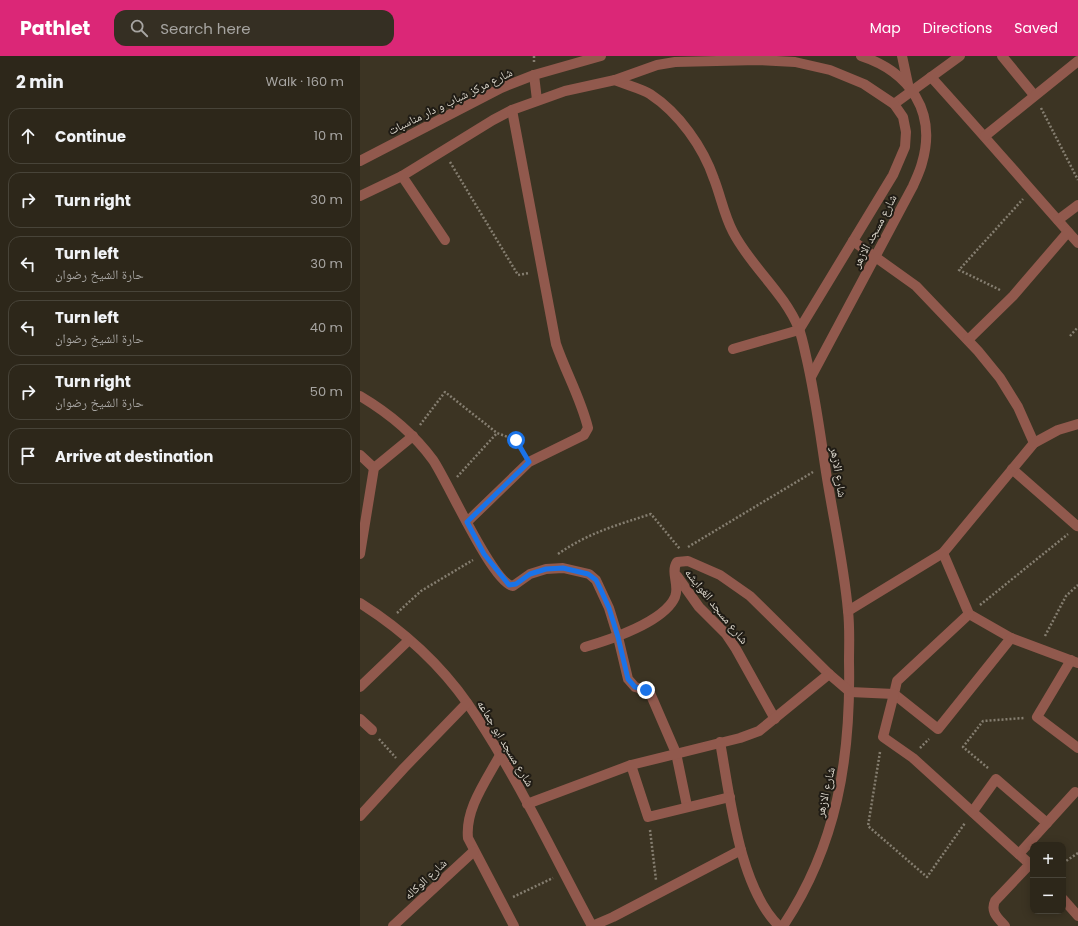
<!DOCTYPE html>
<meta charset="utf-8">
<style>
body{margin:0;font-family:Poppins,"Noto Naskh Arabic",sans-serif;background:#352f23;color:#f1f3f6}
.controls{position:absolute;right:12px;bottom:12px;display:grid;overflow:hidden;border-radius:8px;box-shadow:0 2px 10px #0003}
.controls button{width:36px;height:36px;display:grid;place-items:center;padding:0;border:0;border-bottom:1px solid #484439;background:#2d271a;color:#f1f3f6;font:20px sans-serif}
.stop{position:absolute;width:12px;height:12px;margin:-9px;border:3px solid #1a73e8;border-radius:50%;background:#fff}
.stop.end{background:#1a73e8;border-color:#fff;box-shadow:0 1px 4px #0008}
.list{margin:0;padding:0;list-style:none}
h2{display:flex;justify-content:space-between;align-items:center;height:52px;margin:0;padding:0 16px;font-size:17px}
h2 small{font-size:13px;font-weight:400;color:#a7a5a2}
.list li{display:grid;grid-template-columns:26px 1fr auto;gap:12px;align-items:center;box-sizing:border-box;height:56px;margin:0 8px 8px;padding:0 8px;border:1px solid #484439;border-radius:12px}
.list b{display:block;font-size:15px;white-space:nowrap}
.list p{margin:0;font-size:13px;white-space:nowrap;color:#a7a5a2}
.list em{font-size:13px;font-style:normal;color:#a7a5a2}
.icon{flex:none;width:22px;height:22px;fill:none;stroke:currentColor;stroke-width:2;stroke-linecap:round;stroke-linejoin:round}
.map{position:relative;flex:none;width:718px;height:870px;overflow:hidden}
header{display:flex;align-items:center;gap:24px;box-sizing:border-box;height:56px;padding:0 20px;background:#db2777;color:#fff}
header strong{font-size:19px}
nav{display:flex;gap:22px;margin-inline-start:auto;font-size:14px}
.search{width:280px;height:36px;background:#352f23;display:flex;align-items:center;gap:10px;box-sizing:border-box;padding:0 14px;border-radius:12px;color:#a7a5a2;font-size:15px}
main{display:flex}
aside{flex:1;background:#2d271a}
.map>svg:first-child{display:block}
</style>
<header>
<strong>Pathlet</strong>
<div class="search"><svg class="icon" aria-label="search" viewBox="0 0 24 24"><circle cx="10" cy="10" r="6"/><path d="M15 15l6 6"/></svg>Search here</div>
<nav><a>Map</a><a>Directions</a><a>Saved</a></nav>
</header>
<main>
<aside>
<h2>2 min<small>Walk · 160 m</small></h2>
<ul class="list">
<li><svg class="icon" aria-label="ahead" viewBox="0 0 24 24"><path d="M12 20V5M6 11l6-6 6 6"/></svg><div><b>Continue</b></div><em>10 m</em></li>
<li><svg class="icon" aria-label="right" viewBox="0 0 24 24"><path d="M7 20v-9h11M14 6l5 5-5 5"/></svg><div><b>Turn right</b></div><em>30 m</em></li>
<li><svg class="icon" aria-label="left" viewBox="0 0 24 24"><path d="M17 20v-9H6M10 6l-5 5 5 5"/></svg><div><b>Turn left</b><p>حارة الشيخ رضوان</p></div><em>30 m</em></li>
<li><svg class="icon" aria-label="left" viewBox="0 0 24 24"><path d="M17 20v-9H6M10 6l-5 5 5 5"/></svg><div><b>Turn left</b><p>حارة الشيخ رضوان</p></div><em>40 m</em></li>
<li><svg class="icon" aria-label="right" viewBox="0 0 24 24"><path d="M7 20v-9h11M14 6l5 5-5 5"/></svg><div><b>Turn right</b><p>حارة الشيخ رضوان</p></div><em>50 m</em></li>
<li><svg class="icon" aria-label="arrive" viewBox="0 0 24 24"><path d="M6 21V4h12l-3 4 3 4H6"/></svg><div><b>Arrive at destination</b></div></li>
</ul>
</aside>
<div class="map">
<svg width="718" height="870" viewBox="0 0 718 870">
<rect width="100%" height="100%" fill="#3c3423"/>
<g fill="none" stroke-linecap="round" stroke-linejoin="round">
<!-- path -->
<g stroke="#857e70" stroke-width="2.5" stroke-dasharray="2 2" stroke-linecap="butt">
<polyline points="174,0 174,6"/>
<polyline points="681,52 718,124"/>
<polyline points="90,106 158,219 169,217"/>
<polyline points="640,234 599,214 663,143"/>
<polyline points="710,280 718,271"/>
<polyline points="60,369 85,336 137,377 156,384 163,395"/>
<polyline points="97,421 137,377"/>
<polyline points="328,491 453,416"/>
<path d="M198 498C228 477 257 469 291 458L320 493"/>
<polyline points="620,549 708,478"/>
<polyline points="37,557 61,535 113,504"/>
<polyline points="685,580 706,540 718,529"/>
<polyline points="19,683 36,702"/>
<polyline points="560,692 569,683"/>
<polyline points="520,696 508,770 567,821 605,767"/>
<polyline points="628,712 603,691 623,665 664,662"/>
<polyline points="290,774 296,824"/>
<polyline points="703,807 718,797"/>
<polyline points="153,841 193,822"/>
</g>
<!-- minor -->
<g stroke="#91594d" stroke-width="10">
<polyline points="542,0 548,28"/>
<polyline points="642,0 674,39"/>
<polyline points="174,19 177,44"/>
<path d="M571 21C621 76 669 132 718 187"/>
<path d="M255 24C266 29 280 32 290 38 319 57 343 91 354 123 361 141 364 159 373 176 391 211 424 236 439 273 442 281 444 291 446 300 455 338 460 377 466 416 473 461 484 509 488 555 490 572 489 589 489 606 491 702 477 789 423 870"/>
<polyline points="534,48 600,0"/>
<polyline points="625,80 718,5"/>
<polyline points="0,105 141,32 174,19 241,0"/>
<polyline points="42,120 85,184"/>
<polyline points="0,140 42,120 133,64 152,54 205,35 255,24 297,9 315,6 398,4 435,6 470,14 504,28 534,48 543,61 546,76 545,91 533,119 439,274 373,293"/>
<polyline points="698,164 718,149"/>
<polyline points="493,185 556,230 618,295 640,322 658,351 674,387"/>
<polyline points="608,284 653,240 708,176"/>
<path d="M451 321 553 130C556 123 560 115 562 107 577 56 550 16 501 0"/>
<path d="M0 340C27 356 54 378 73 404 87 424 133 528 153 530L170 518 186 513 203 512 229 518 236 524 249 552 258 581 268 623 275 631 286 634 290 637 316 697 327 750"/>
<polyline points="0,399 14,412"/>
<polyline points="652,413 717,470 718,469"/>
<path d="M107 466 169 406 224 379 228 372C221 343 206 317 196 288L152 54"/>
<polyline points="583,497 609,558 651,582 718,607"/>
<polyline points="0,498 14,412 53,380"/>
<polyline points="317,520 339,551 366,578 376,593 415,663"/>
<path d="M0 547C41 573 80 608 108 648 156 718 192 796 232 870"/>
<polyline points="488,555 583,497 674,387 698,374 718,368"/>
<polyline points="609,558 537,625 534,638 578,673 651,582"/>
<path d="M225 591C249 584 304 566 315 541 320 529 310 517 317 506L328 505 360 519 390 540 469 618 490 636 534 638 523 681 553 702 673 811"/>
<polyline points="711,604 677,661 718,692"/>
<polyline points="0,631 49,584"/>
<polyline points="0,663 12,674"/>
<path d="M360 686C370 740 379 831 419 870"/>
<path d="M140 699C126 725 105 753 108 782L154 870"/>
<polyline points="271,709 288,761 370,741"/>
<polyline points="167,748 271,709 380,682 399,675 469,618"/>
<polyline points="613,755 636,723 687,767"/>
<polyline points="0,760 44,712 107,647"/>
<polyline points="659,798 715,736"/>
<polyline points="703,843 718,860"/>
<polyline points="33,870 114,795"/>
<polyline points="232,870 253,861 381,794"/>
<path d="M645 870C638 862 630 856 635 845L670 808"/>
</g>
</g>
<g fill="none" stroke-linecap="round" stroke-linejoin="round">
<!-- route -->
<polyline stroke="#1a73e8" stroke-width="5" points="156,384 169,406 107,466 124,498 149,529 156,528 170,518 186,513 203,512 228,518 236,524 240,532 249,552 258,581 268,623 275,631 286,634"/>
</g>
<g text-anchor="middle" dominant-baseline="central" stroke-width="4" stroke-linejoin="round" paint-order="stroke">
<!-- street labels -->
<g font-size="12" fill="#d8d3c8" stroke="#201c15">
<text transform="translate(90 45) rotate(-26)">شارع مركز شباب و دار مناسبات</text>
<text transform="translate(514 175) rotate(-62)">شارع مسجد الازهر</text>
<text transform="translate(479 416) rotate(81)">شارع الازهر</text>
<text transform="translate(357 550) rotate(51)">شارع مسجد الغوايشه</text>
<text transform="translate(146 687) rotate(59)">شارع مسجد ابو جماعه</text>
<text transform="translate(465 736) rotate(-77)">شارع الازهر</text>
<text transform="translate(65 823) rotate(-43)">شارع الوكاله</text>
</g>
</g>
</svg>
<div class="controls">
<button>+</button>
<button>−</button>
</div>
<div class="stop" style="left:156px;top:384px"></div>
<div class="stop end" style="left:286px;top:634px"></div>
</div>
</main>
